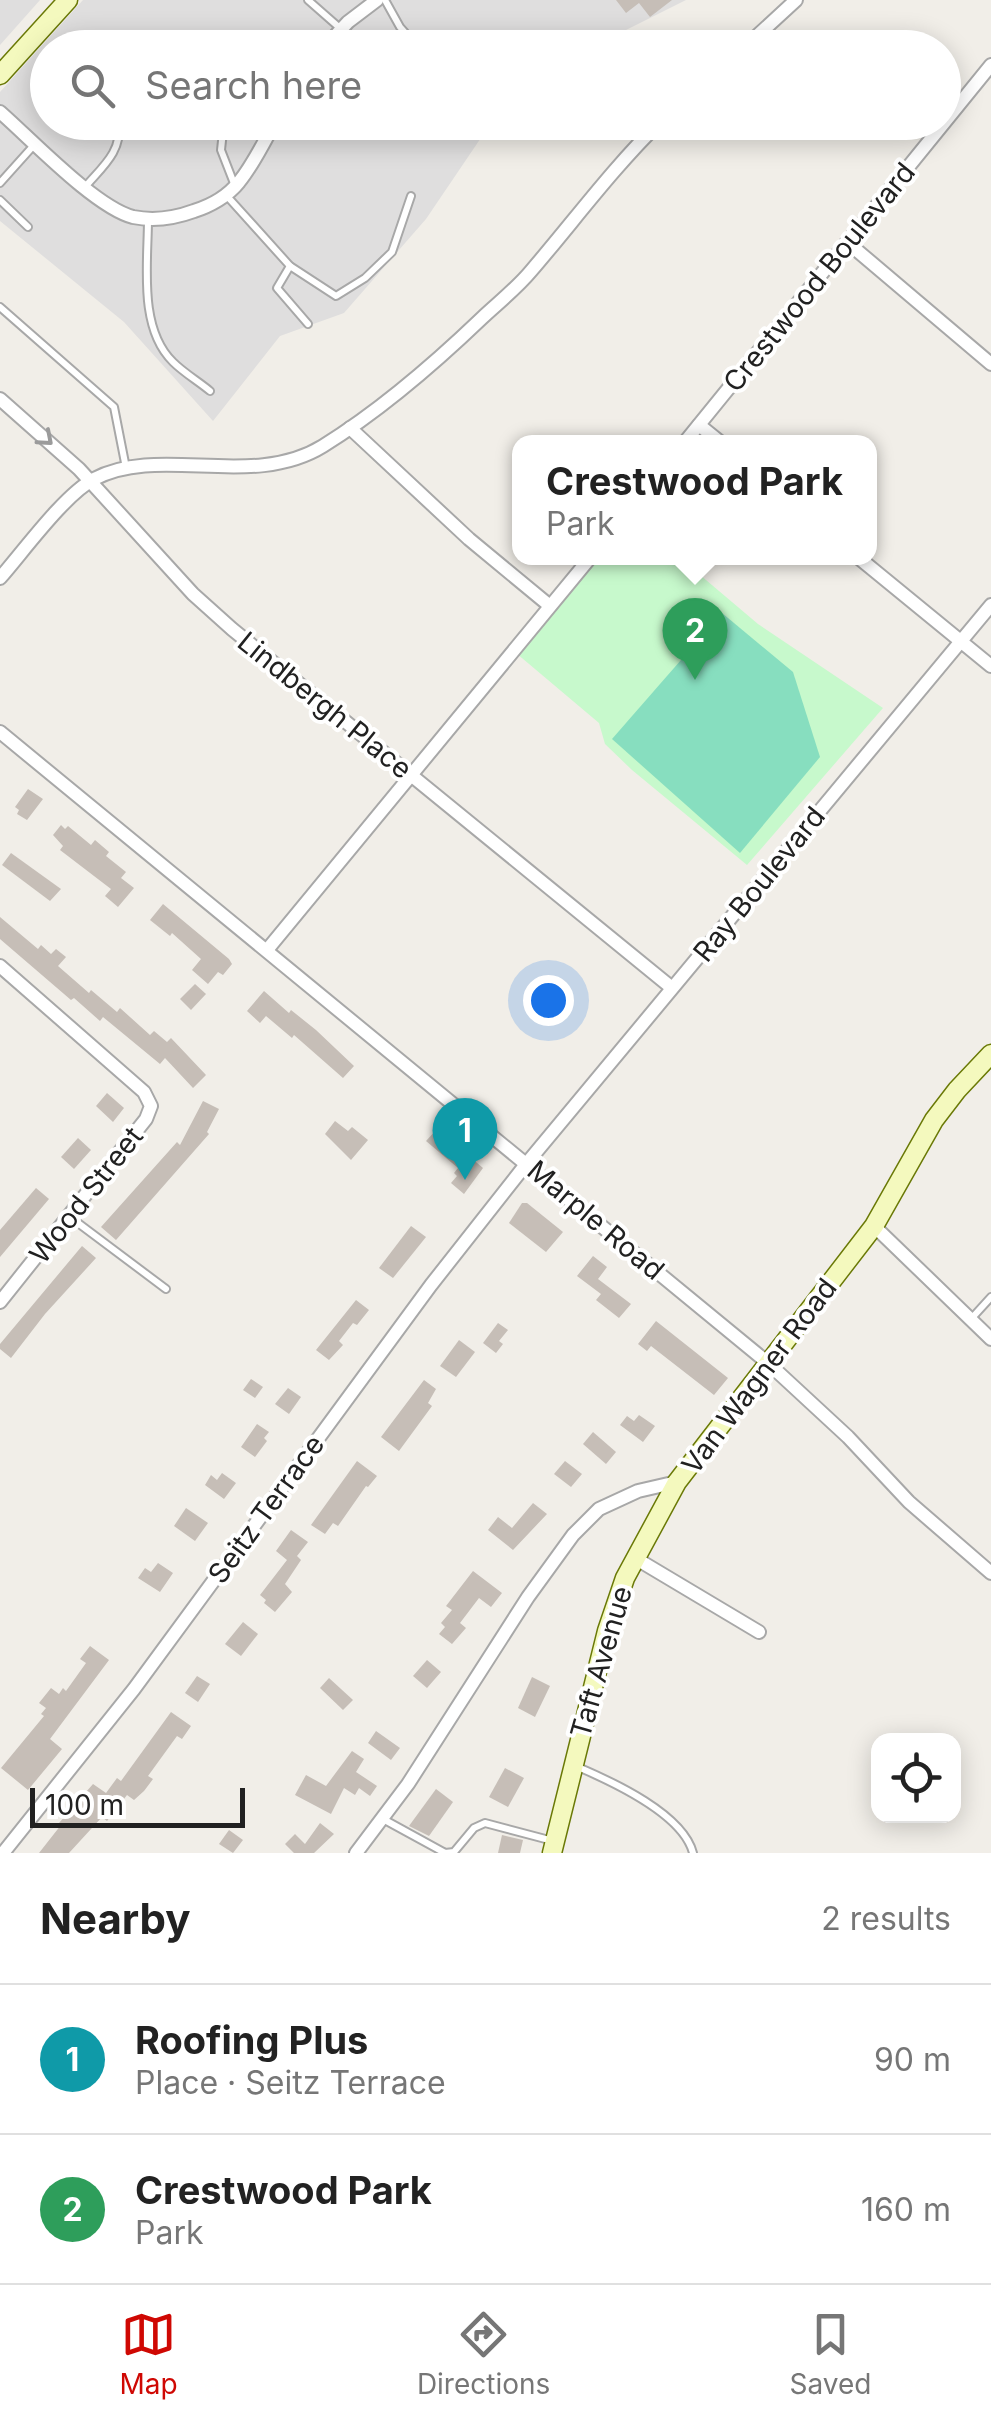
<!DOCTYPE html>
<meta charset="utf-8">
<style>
body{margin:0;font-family:Inter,sans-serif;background:#f2f2f2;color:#222}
.controls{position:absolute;right:30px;bottom:30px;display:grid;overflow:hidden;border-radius:20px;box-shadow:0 5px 25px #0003}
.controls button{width:90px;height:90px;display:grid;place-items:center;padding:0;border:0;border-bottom:2px solid #e0e0e0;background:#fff;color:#222;font:50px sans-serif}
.scale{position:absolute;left:30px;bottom:25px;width:215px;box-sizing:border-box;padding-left:10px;border:5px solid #212121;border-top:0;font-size:28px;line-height:35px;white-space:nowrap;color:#212121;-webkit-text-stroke:8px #fff;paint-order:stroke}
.you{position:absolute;left:548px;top:1000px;width:35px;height:35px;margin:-25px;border:8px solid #fff;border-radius:50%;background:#1a73e8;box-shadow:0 0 0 15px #1a73e833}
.badge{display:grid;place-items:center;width:65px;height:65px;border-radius:50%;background:#cf0803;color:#fff;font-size:32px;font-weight:700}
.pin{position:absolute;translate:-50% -82px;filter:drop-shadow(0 2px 5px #0008)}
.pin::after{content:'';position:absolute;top:52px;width:35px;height:30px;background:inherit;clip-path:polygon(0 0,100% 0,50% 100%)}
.popup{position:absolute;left:512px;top:435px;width:365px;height:130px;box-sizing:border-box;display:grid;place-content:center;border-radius:20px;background:#fff;filter:drop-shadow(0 2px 8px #0005);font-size:32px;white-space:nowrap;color:#767676}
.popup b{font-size:38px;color:#222}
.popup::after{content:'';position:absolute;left:50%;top:100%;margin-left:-20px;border:20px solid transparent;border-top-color:#fff}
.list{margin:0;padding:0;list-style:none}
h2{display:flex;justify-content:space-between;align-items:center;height:130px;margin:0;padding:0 40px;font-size:42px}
h2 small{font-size:32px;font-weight:400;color:#767676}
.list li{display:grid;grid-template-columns:65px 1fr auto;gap:30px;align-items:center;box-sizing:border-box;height:150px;padding:0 40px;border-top:2px solid #e0e0e0}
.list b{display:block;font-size:38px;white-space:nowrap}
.list p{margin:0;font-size:32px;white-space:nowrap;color:#767676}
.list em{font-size:32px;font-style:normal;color:#767676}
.icon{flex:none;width:55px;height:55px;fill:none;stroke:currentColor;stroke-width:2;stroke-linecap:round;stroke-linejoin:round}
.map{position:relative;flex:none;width:991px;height:1853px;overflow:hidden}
.search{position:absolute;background:#fff;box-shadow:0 5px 25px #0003;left:30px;right:30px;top:30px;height:110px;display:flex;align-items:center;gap:25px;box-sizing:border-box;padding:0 35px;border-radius:55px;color:#767676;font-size:38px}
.sheet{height:430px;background:#fff}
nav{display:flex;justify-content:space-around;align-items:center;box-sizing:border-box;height:140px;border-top:2px solid #e0e0e0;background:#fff;font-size:28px;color:#767676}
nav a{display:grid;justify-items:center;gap:5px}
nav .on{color:#cf0803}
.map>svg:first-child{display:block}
</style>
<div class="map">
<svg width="991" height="1853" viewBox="0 0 991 1853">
<rect width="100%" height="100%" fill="#f1eee8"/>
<!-- residential -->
<g fill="#dfdede">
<polygon points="0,0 40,0 0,45"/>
<polygon points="83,0 686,0 592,47 48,48 48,122 491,123 426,219 344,313 280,336 213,421 124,322 0,221 0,92"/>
</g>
<!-- park -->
<polygon fill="#c7f9cc" points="596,558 680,558 758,624 883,708 747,865 632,770 605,744 599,723 516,653"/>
<!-- pitch -->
<polygon fill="#87debf" points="722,613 793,672 820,757 740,853 612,739"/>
<!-- building -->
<g fill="#c6beb7">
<polygon points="616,0 672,0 650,17 639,3 626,13"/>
<polygon points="28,789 43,799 27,820 17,814 19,810 15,807"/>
<polygon points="61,825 65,829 68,826 91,845 95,840 109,852 106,856 126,872 121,878 134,888 118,907 105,896 111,889 60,850 63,846 53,835"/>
<polygon points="11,853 61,889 50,901 2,865"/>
<polygon points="163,904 229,959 232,964 223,975 218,972 208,984 192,970 201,959 172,933 170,936 150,920"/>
<polygon points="0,917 38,949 41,945 51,954 56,949 66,957 58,966 89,993 91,990 117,1012 120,1008 150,1035 154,1031 167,1042 171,1038 206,1075 193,1088 165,1058 160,1064 103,1017 100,1021 74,998 71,1000 0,939"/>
<polygon points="195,984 206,994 191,1010 180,999"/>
<polygon points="264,991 289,1013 291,1010 316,1030 354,1066 343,1078 294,1035 292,1038 266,1016 260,1023 247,1011"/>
<polygon points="107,1093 124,1108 113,1122 96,1106"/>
<polygon points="203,1101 219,1109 207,1132 209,1134 116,1240 101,1227 177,1142 180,1145"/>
<polygon points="335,1121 348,1131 352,1127 368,1140 351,1160 325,1134"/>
<polygon points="437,1129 483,1168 464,1194 451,1183 457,1176 454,1173 458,1168 426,1141"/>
<polygon points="78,1138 91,1150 74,1169 61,1157"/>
<polygon points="36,1188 49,1199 0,1257 0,1230"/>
<polygon points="522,1203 527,1203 563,1232 546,1252 509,1223"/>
<polygon points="411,1226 426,1237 393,1278 379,1268"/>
<polygon points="82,1246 96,1258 45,1314 11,1358 0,1349 0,1344"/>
<polygon points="593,1256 607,1267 598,1279 631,1304 619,1318 596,1300 601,1294 577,1276"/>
<polygon points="356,1300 369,1310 357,1325 353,1323 339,1341 343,1345 329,1360 316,1350"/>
<polygon points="656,1321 728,1378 714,1395 651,1346 647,1351 638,1344"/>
<polygon points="498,1323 508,1330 499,1341 503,1344 496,1353 483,1343"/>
<polygon points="459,1340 475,1352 456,1377 440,1366"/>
<polygon points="251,1379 263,1387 255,1398 243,1390"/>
<polygon points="424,1380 436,1389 428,1403 432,1406 399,1451 381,1437"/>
<polygon points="288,1388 301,1397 289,1414 275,1404"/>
<polygon points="639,1415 655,1426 643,1442 620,1425 627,1416 634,1421"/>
<polygon points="257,1424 269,1432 264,1438 267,1441 255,1457 241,1447"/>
<polygon points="593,1432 616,1452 606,1464 583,1444"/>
<polygon points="357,1461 377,1476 368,1487 366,1486 338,1526 333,1523 325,1534 311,1525"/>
<polygon points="565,1461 582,1474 571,1487 554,1474"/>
<polygon points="222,1473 236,1483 224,1499 205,1485 211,1475 217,1480"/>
<polygon points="533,1503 547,1514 513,1550 488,1530 498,1517 512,1528"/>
<polygon points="186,1508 208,1523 195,1541 174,1526"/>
<polygon points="291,1530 308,1542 297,1556 301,1560 285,1584 292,1592 275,1612 264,1603 266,1600 260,1595 287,1560 276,1551"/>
<polygon points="158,1563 173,1573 160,1592 138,1578 145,1568 151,1572"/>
<polygon points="473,1571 502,1593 491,1607 479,1598 460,1623 466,1628 452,1644 439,1634 445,1627 441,1623 452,1610 446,1606"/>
<polygon points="243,1622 258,1634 241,1656 225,1644"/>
<polygon points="90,1646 109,1660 50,1739 62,1749 28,1790 1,1768 44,1716 41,1714 46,1708 39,1703 51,1688 59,1694 63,1688 66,1691 86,1663 80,1659"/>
<polygon points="427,1660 441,1672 427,1688 413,1676"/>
<polygon points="197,1676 210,1684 198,1702 185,1693"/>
<polygon points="532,1677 550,1686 535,1717 518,1708"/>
<polygon points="329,1678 353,1700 343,1710 320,1688"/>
<polygon points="171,1712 191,1726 182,1739 177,1736 148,1776 153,1779 144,1791 134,1800 127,1795 107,1821 102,1817 69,1853 39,1853 61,1825 59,1823 93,1784 106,1793 117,1778 121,1781"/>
<polygon points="376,1731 400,1748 391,1760 368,1743"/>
<polygon points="352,1751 364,1759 356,1772 377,1786 370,1796 359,1788 355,1795 344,1788 331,1814 295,1795 306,1775 326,1786"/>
<polygon points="505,1768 524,1778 508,1807 489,1797"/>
<polygon points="436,1789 453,1802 429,1836 409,1826"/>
<polygon points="320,1823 334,1834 314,1853 294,1853 285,1844 295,1834 305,1844"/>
<polygon points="229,1830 243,1840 233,1853 219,1844"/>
<polygon points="502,1835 523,1840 520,1853 498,1853"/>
</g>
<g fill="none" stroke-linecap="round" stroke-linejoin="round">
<!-- lane casing -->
<g stroke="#a8a8a8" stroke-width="10">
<g id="lane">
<polyline points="308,0 341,29"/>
<polyline points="385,0 400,27 419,48"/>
<polyline points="224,122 221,150 235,186"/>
<polyline points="0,183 35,144"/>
<path d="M85 187C103 166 122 152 119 122"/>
<polyline points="226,195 290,266 336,296 365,278 392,252 411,196"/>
<polyline points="0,200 28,227"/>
<path d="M148 219C148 263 138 328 173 362 184 373 198 381 210 391"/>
<polyline points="290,266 277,288 308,324"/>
<polyline points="0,307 114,407 126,468"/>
<polyline points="70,1217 166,1289"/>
<polyline points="971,1319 991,1297"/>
<path d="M578 1767C613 1782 683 1814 693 1853"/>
<polyline points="383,1819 445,1853 454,1852 474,1828 485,1823 553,1841"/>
</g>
</g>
<!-- street casing -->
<g stroke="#a8a8a8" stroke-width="16">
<g id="street">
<polyline points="324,48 348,22 377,0"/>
<polyline points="744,48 796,0"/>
<path d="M0 112C31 139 95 207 133 217 153 221 175 218 194 211 210 206 228 196 239 182 253 165 264 142 275 122"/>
<polyline points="847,242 991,364"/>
<polyline points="0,399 79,469 193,594 232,629 672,988"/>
<polyline points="699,425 720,442"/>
<polyline points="350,428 469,539 550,606"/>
<polyline points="685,442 991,65"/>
<polyline points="859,558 991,666"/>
<path d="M0 578C23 552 64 495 94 479 160 444 252 490 323 446 381 410 433 365 482 318 498 303 517 288 531 271 574 221 612 169 660 122"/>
<polyline points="0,732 768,1363 848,1437 909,1502 991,1573"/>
<polyline points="267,950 590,558"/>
<polyline points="0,966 144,1092 151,1106 146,1119 0,1302"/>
<polyline points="874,1226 991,1339"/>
<polyline points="635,1558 759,1632"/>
<polyline points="3,1853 134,1689 431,1285 527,1163 991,605"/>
<polyline points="356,1853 408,1784 528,1597 573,1535 599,1509 638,1491 677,1482"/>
</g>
</g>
<!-- secondary casing -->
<g stroke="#6a7906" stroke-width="21">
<g id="secondary">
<polyline points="0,75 68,0"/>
<polyline points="552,1853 607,1631 625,1578 677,1482 874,1226 934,1120 957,1090 991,1054"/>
</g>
</g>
<!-- lane -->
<use href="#lane" stroke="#fff" stroke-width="6"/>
<!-- street -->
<use href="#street" stroke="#fff" stroke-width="12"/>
<!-- secondary -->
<use href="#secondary" stroke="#f4f9be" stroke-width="18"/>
</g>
<!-- one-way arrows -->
<defs><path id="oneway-chevron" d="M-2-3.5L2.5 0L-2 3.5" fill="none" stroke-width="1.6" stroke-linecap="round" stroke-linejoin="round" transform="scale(2.5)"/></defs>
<use stroke="#9b9b9b" href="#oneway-chevron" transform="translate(46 439) rotate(41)"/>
<g text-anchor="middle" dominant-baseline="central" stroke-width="8" stroke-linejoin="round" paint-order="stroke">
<!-- street labels -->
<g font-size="28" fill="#212121" stroke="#fff">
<text transform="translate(819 277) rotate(-51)">Crestwood Boulevard</text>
<text transform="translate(325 705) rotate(39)">Lindbergh Place</text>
<text transform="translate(759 884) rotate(-51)">Ray Boulevard</text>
<text transform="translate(86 1195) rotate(-52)">Wood Street</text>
<text transform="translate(596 1220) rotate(40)">Marple Road</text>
<text transform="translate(759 1376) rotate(-53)">Van Wagner Road</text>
<text transform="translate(266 1509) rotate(-54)">Seitz Terrace</text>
<text transform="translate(601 1662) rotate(-74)">Taft Avenue</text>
</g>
</g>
</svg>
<div class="controls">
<button><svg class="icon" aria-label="locate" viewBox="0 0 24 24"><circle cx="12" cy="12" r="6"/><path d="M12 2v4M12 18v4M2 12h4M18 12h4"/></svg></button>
</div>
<div class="scale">100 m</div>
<div class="you"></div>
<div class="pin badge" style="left:465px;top:1180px;background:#0f9aa8">1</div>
<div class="pin badge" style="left:695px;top:680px;background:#2e9e5b">2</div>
<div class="popup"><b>Crestwood Park</b>Park</div>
<div class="search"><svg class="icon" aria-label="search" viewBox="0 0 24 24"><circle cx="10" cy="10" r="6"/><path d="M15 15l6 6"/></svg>Search here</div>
</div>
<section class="sheet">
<h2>Nearby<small>2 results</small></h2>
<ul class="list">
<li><span class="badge" style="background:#0f9aa8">1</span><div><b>Roofing Plus</b><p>Place · Seitz Terrace</p></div><em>90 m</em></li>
<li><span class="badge" style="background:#2e9e5b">2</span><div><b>Crestwood Park</b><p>Park</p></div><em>160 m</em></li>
</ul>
</section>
<nav>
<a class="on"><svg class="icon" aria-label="map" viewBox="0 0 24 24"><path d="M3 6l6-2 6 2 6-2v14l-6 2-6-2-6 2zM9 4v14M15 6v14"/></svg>Map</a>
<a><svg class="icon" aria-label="directions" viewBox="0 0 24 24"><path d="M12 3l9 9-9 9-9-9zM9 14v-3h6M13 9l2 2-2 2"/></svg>Directions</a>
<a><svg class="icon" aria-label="saved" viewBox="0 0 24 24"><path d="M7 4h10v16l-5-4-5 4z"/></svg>Saved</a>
</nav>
